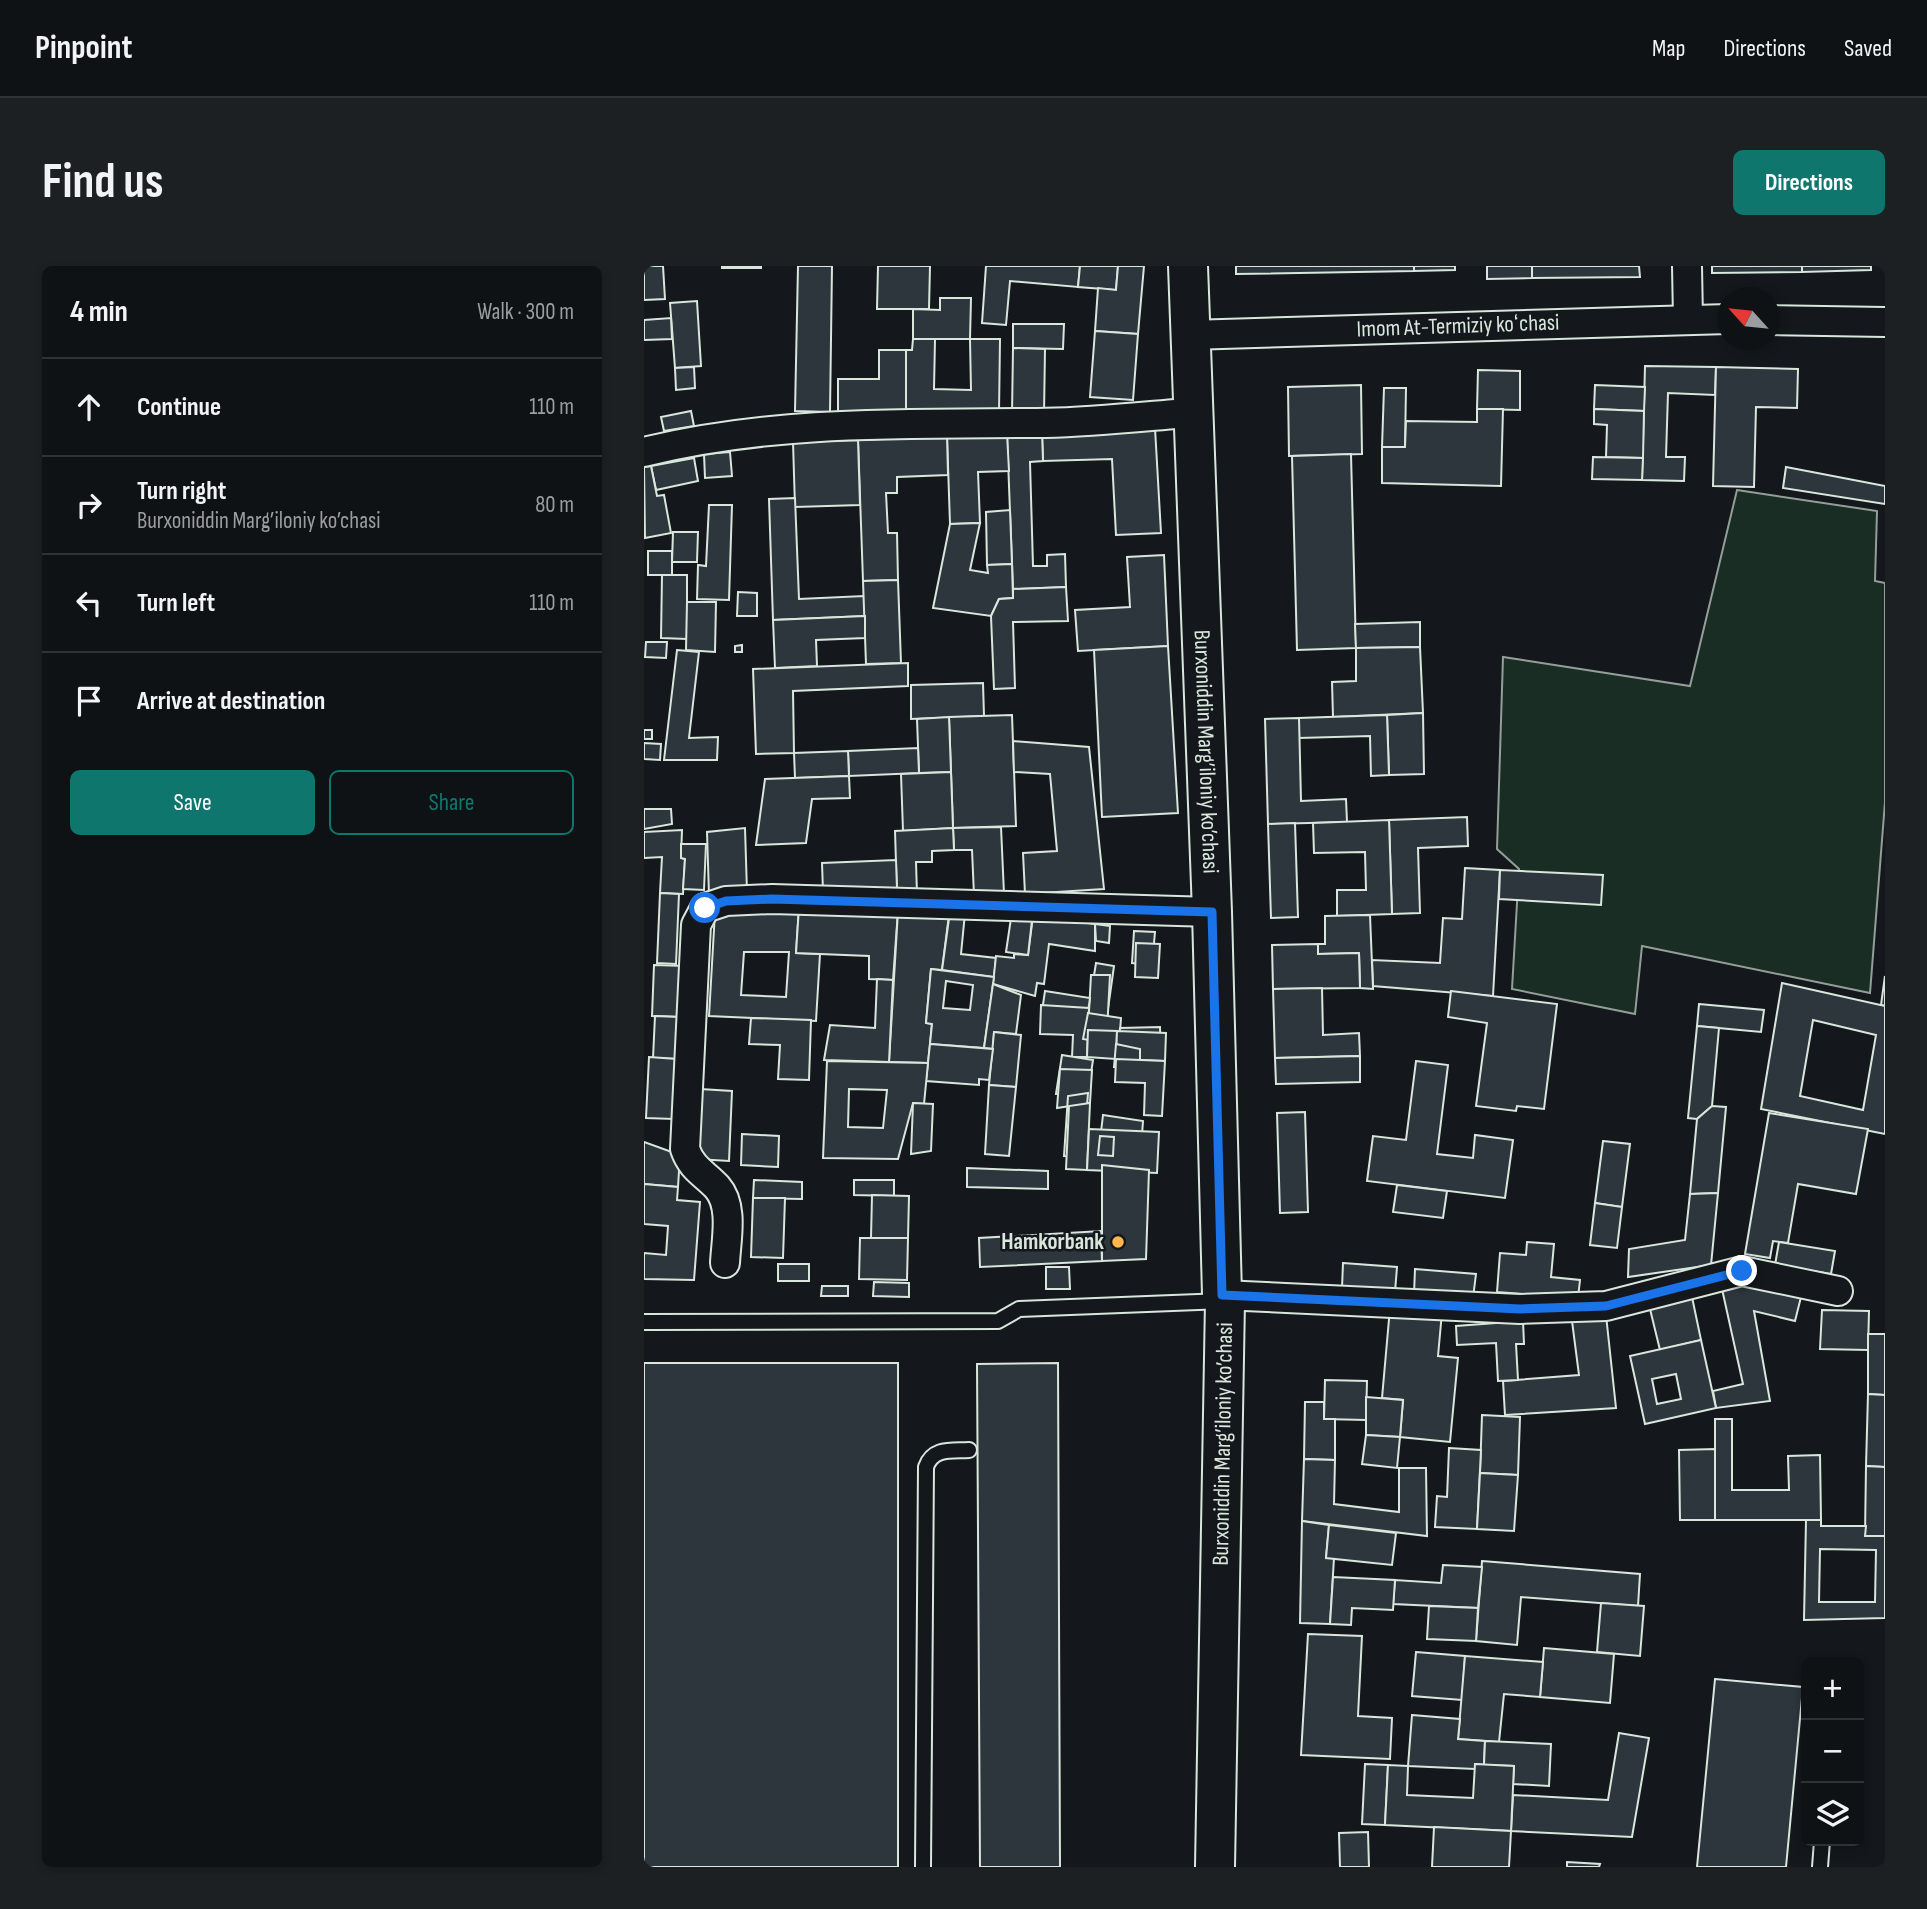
<!DOCTYPE html>
<meta charset="utf-8">
<style>
body{margin:0;font-family:"Sofia Sans Condensed",sans-serif;background:#1d2022;color:#f1f3f6}
.controls{position:absolute;right:21px;bottom:21px;display:grid;overflow:hidden;border-radius:10px;box-shadow:0 4px 10px #0003}
.controls button{width:63px;height:63px;display:grid;place-items:center;padding:0;border:0;border-bottom:2px solid #2f3234;background:#0f1215;color:#f1f3f6;font:35px sans-serif}
.compass{position:absolute;left:1073px;top:21px;width:63px;height:63px;border-radius:50%;background:#0f1215;box-shadow:0 4px 10px #0003;rotate:297deg}
.stop{position:absolute;width:21px;height:21px;margin:-16px;border:5px solid #1a73e8;border-radius:50%;background:#fff}
.stop.end{background:#1a73e8;border-color:#fff;box-shadow:0 2px 7px #0008}
.list{margin:0;padding:0;list-style:none}
h2{display:flex;justify-content:space-between;align-items:center;height:91px;margin:0;padding:0 28px;font-size:30px}
h2 small{font-size:23px;font-weight:400;color:#9b9ea0}
.list li{display:grid;grid-template-columns:46px 1fr auto;gap:21px;align-items:center;box-sizing:border-box;height:98px;padding:0 28px;border-top:2px solid #2f3234}
.list b{display:block;font-size:26px;white-space:nowrap}
.list p{margin:0;font-size:23px;white-space:nowrap;color:#9b9ea0}
.list em{font-size:23px;font-style:normal;color:#9b9ea0}
.actions{display:flex;gap:14px;padding:21px 28px}
.actions a{flex:1;padding:16px 0;border:2px solid #0f766e;border-radius:10px;text-align:center;font-size:24px;color:#0f766e}
.actions .main{background:#0f766e;color:#fff}
.icon{flex:none;width:38px;height:38px;fill:none;stroke:currentColor;stroke-width:2;stroke-linecap:round;stroke-linejoin:round}
.map{position:relative;flex:none;width:1241px;height:1601px;overflow:hidden;border-radius:10px}
header{display:flex;align-items:center;gap:42px;box-sizing:border-box;height:98px;padding:0 35px;background:#0f1215;border-bottom:2px solid #2f3234}
header strong{font-size:33px}
nav{display:flex;gap:38px;margin-inline-start:auto;font-size:24px}
.intro{display:flex;align-items:center;justify-content:space-between;box-sizing:border-box;height:168px;padding:0 42px}
h1{margin:0;font-size:49px}
.button{padding:18px 32px;border-radius:10px;background:#0f766e;color:#fff;font-size:24px;font-weight:700}
main{display:flex;gap:42px;padding:0 42px}
aside{flex:1;background:#0f1215;border-radius:10px;box-shadow:0 4px 10px #0003}
.map>svg:first-child{display:block}
</style>
<header>
<strong>Pinpoint</strong>
<nav><a>Map</a><a>Directions</a><a>Saved</a></nav>
</header>
<div class="intro"><h1>Find us</h1><a class="button">Directions</a></div>
<main>
<aside>
<h2>4 min<small>Walk · 300 m</small></h2>
<ul class="list">
<li><svg class="icon" aria-label="ahead" viewBox="0 0 24 24"><path d="M12 20V5M6 11l6-6 6 6"/></svg><div><b>Continue</b></div><em>110 m</em></li>
<li><svg class="icon" aria-label="right" viewBox="0 0 24 24"><path d="M7 20v-9h11M14 6l5 5-5 5"/></svg><div><b>Turn right</b><p>Burxoniddin Marg’iloniy ko’chasi</p></div><em>80 m</em></li>
<li><svg class="icon" aria-label="left" viewBox="0 0 24 24"><path d="M17 20v-9H6M10 6l-5 5 5 5"/></svg><div><b>Turn left</b></div><em>110 m</em></li>
<li><svg class="icon" aria-label="arrive" viewBox="0 0 24 24"><path d="M6 21V4h12l-3 4 3 4H6"/></svg><div><b>Arrive at destination</b></div></li>
</ul>
<div class="actions"><a class="main">Save</a><a>Share</a></div>
</aside>
<div class="map">
<svg width="1241" height="1601" viewBox="0 0 1241 1601">
<rect width="100%" height="100%" fill="#14181c"/>
<!-- green -->
<polygon fill="#1a2d24" stroke="#939e99" stroke-width="2" points="1093,224 1233,245 1231,315 1241,317 1241,536 1226,727 998,680 991,748 868,723 875,603 853,583 859,391 1046,420"/>
<!-- building -->
<g fill="#2c363c" stroke="#d8e6dc" stroke-width="2" fill-rule="evenodd">
<polygon points="0,0 19,0 21,33 0,34"/>
<rect x="78" y="0" width="39" height="2"/>
<polygon points="154,0 188,0 186,146 151,145"/>
<polygon points="234,0 286,0 285,43 233,43"/>
<polygon points="342,0 436,0 434,21 366,15 362,59 338,57"/>
<polygon points="436,0 474,0 472,24 434,21"/>
<polygon points="474,0 500,0 494,68 451,65 454,22 472,24"/>
<polygon points="592,0 770,0 770,5 592,8"/>
<polygon points="770,0 811,0 811,4 770,5"/>
<polygon points="843,0 888,0 888,12 843,13"/>
<polygon points="888,0 995,0 996,11 888,12"/>
<polygon points="1068,0 1158,0 1158,6 1068,7"/>
<polygon points="1158,0 1227,0 1227,4 1158,6"/>
<polygon points="296,32 327,32 326,73 269,73 269,43 296,44"/>
<polygon points="53,35 57,100 31,102 26,37"/>
<polygon points="27,52 28,73 0,74 0,54"/>
<polygon points="369,58 420,58 419,83 369,82"/>
<polygon points="451,65 494,68 489,134 446,131"/>
<polygon points="269,73 291,73 290,123 327,124 326,73 356,73 355,147 262,147 262,84 268,84"/>
<polygon points="369,82 401,83 400,148 368,148"/>
<polygon points="235,84 262,84 262,147 194,146 194,113 235,113"/>
<polygon points="1001,100 1072,101 1071,129 1024,127 1022,191 1041,191 1040,215 998,214"/>
<polygon points="50,101 51,122 32,124 31,102"/>
<polygon points="1072,101 1154,103 1153,142 1112,141 1110,221 1069,220"/>
<polygon points="834,104 876,105 876,144 833,143"/>
<polygon points="717,119 718,188 645,190 644,121"/>
<polygon points="951,119 1001,121 1000,145 950,143"/>
<polygon points="740,122 762,122 761,181 738,181"/>
<polygon points="833,143 859,143 857,220 738,217 738,181 761,181 762,155 833,156"/>
<polygon points="950,143 1000,145 999,192 962,191 963,159 950,158"/>
<polygon points="47,145 50,160 20,165 17,151"/>
<polygon points="511,162 517,267 472,269 468,193 399,195 398,167"/>
<polygon points="398,167 399,195 386,196 389,300 403,300 403,289 421,288 422,321 369,323 363,168"/>
<polygon points="363,168 365,205 334,206 336,257 306,258 303,170"/>
<polygon points="303,170 304,209 253,211 253,227 242,227 244,267 253,267 254,314 219,315 214,174"/>
<polygon points="214,174 216,239 151,241 149,176"/>
<polygon points="86,186 88,210 61,212 60,188"/>
<polygon points="707,188 712,382 653,384 648,190"/>
<polygon points="949,191 999,192 998,214 948,213"/>
<polygon points="50,192 54,215 12,224 7,200"/>
<polygon points="7,200 13,230 20,229 27,267 1,272 0,201"/>
<polygon points="1142,201 1241,220 1241,238 1139,222"/>
<polygon points="151,232 155,333 220,330 221,350 129,354 125,233"/>
<polygon points="65,239 88,239 85,334 53,333 54,299 62,300"/>
<polygon points="366,244 368,298 343,299 342,246"/>
<polygon points="336,257 326,304 344,307 343,299 368,298 369,332 355,333 347,350 289,342 306,258"/>
<polygon points="29,266 54,266 53,296 28,296"/>
<rect x="4" y="285" width="24" height="24"/>
<polygon points="520,289 524,380 434,385 431,344 486,341 483,291"/>
<polygon points="18,309 43,309 43,373 17,372"/>
<polygon points="254,314 257,397 222,398 219,315"/>
<polygon points="422,321 424,355 369,356 371,422 350,423 347,350 355,333 369,332 369,323"/>
<polygon points="94,326 113,327 113,350 93,350"/>
<polygon points="43,336 72,336 71,386 42,384"/>
<polygon points="221,350 221,372 172,374 173,400 131,402 129,354"/>
<polygon points="776,356 776,381 712,382 711,358"/>
<polygon points="2,376 23,376 22,392 1,391"/>
<polygon points="98,379 98,386 91,386 91,380"/>
<polygon points="524,380 534,547 458,551 450,384"/>
<polygon points="776,381 779,447 689,451 688,416 712,415 712,382"/>
<polygon points="33,384 55,386 45,472 74,471 73,494 20,494"/>
<polygon points="264,397 264,420 149,425 150,487 112,488 109,403"/>
<polygon points="339,417 340,450 267,453 267,419"/>
<polygon points="779,447 780,508 745,509 743,449"/>
<polygon points="368,449 372,560 309,562 305,451"/>
<polygon points="743,449 745,509 727,510 726,470 655,472 655,452"/>
<polygon points="305,451 307,506 275,507 273,453"/>
<polygon points="655,452 657,535 702,533 703,556 624,558 621,453"/>
<rect x="0" y="464" width="8" height="9"/>
<polygon points="369,475 445,481 460,623 381,628 379,587 413,585 406,508 370,506"/>
<polygon points="0,477 17,478 16,494 0,493"/>
<polygon points="274,482 275,507 205,510 204,485"/>
<polygon points="204,485 205,510 151,512 150,487"/>
<polygon points="307,506 309,562 259,565 257,508"/>
<polygon points="205,510 206,532 168,533 162,577 112,579 121,513"/>
<polygon points="0,543 27,543 28,558 0,563"/>
<polygon points="823,551 824,580 774,582 776,647 748,648 745,554"/>
<polygon points="745,554 748,648 693,650 693,624 722,624 721,586 670,587 669,557"/>
<polygon points="651,557 654,651 627,652 624,558"/>
<polygon points="357,561 360,628 330,629 328,584 310,584 309,562"/>
<polygon points="101,562 103,626 65,630 63,566"/>
<polygon points="309,562 310,584 288,585 288,596 272,596 273,628 253,629 251,565"/>
<polygon points="38,564 37,592 41,593 39,628 16,627 18,591 0,592 0,566"/>
<polygon points="37,578 62,578 60,624 39,623 41,593 37,592"/>
<polygon points="252,594 253,623 179,626 178,597"/>
<polygon points="821,602 856,604 849,730 729,720 728,694 796,697 799,652 818,653"/>
<polygon points="856,604 959,609 957,639 855,633"/>
<polygon points="16,627 35,628 32,698 13,697"/>
<path d="M155 641 152 687 176 688 172 755 65 750 71 646ZM100 686H145L142 731 97 729Z"/>
<polygon points="155,641 254,645 249,714 225,713 225,690 152,687"/>
<polygon points="254,645 305,649 298,704 287,703 282,757 288,758 284,797 245,796"/>
<polygon points="306,645 321,647 317,688 352,692 350,711 298,704"/>
<polygon points="726,649 729,723 716,722 715,687 674,688 674,678 681,678 681,650"/>
<polygon points="389,650 451,658 451,685 405,678 400,718 393,717 391,730 349,718 352,690 370,692 370,688 384,689"/>
<polygon points="367,652 388,654 384,689 362,686"/>
<polygon points="451,658 466,660 465,677 452,675"/>
<polygon points="490,665 511,666 508,699 488,697"/>
<polygon points="492,677 516,678 514,712 491,711"/>
<polygon points="674,678 674,688 715,687 716,722 629,723 628,679"/>
<polygon points="452,697 470,700 463,750 444,747"/>
<polygon points="10,699 42,700 39,751 8,750"/>
<path d="M287 703 350 711 340 782 286 778 288 758 282 757ZM302 715 329 719 326 744 299 742Z"/>
<polygon points="447,709 466,709 463,765 444,764"/>
<polygon points="1241,710 1241,740 1237,739"/>
<polygon points="233,713 249,714 245,796 180,794 186,759 231,762"/>
<path d="M1138 717 1241 740V868L1117 843ZM1169 754 1232 769 1219 844 1156 830Z"/>
<polygon points="349,718 377,729 372,768 350,766 349,783 340,782"/>
<polygon points="678,722 679,769 715,767 716,790 631,792 629,723"/>
<polygon points="401,725 446,732 442,760 397,752"/>
<polygon points="807,725 913,738 900,843 873,840 872,845 832,840 843,757 804,751"/>
<polygon points="1055,738 1120,744 1117,766 1053,760"/>
<polygon points="397,739 445,742 443,791 428,791 429,769 396,768"/>
<polygon points="444,747 477,752 475,779 439,773"/>
<polygon points="11,750 35,751 33,793 9,792"/>
<polygon points="107,752 167,754 165,814 134,813 136,779 105,778"/>
<polygon points="1053,760 1075,762 1068,840 1053,853 1044,852"/>
<polygon points="516,761 518,834 503,834 502,804 496,803 496,783 475,779 476,762"/>
<polygon points="444,764 473,765 472,793 443,791"/>
<polygon points="473,765 522,767 521,795 472,793"/>
<polygon points="350,766 377,769 372,821 345,819"/>
<polygon points="286,778 349,783 345,814 335,813 335,819 282,815"/>
<polygon points="472,778 496,783 496,803 470,801"/>
<polygon points="418,789 449,794 444,827 412,828"/>
<polygon points="716,790 716,816 632,818 631,792"/>
<polygon points="5,791 33,793 30,853 2,852"/>
<polygon points="472,793 521,795 518,850 500,849 501,817 471,816"/>
<path d="M183 795 284 797 280 838 269 837 254 893 179 892ZM205 823 243 824 239 862 204 861Z"/>
<polygon points="772,795 804,799 793,888 829,892 831,869 869,874 861,932 723,915 729,870 762,874"/>
<polygon points="416,803 448,804 446,837 413,842"/>
<polygon points="345,819 372,821 365,890 341,888"/>
<polygon points="56,823 88,825 85,895 52,893"/>
<polygon points="444,827 439,891 420,890 424,830"/>
<polygon points="269,837 289,838 287,885 267,888"/>
<polygon points="446,837 443,904 422,903 425,840"/>
<polygon points="1068,840 1082,841 1074,927 1046,928 1053,853"/>
<polygon points="661,846 664,946 636,947 633,847"/>
<polygon points="1125,847 1224,863 1212,928 1154,918 1144,977 1129,975 1126,992 1101,988"/>
<polygon points="459,849 499,855 498,869 457,866"/>
<polygon points="445,863 515,866 513,907 443,904"/>
<polygon points="98,868 135,870 134,901 97,899"/>
<polygon points="456,870 470,871 469,890 454,889"/>
<polygon points="959,875 986,878 978,941 951,937"/>
<polygon points="0,876 36,889 34,921 0,918"/>
<polygon points="458,899 505,904 502,993 458,995"/>
<polygon points="323,902 404,905 404,923 323,921"/>
<polygon points="110,914 158,916 158,933 109,932"/>
<polygon points="210,914 250,914 250,930 210,929"/>
<polygon points="0,918 34,921 33,934 56,936 50,1014 0,1013 0,987 22,989 24,960 0,958"/>
<polygon points="753,919 803,925 799,952 749,946"/>
<polygon points="1074,927 1067,999 984,1011 985,983 1041,974 1046,928"/>
<polygon points="228,929 265,930 264,972 227,972"/>
<polygon points="109,932 141,932 139,992 107,991"/>
<polygon points="951,937 978,941 973,982 946,979"/>
<polygon points="457,965 458,995 336,1001 335,972"/>
<polygon points="216,972 264,972 263,1014 215,1013"/>
<polygon points="883,976 910,978 907,1011 936,1014 934,1032 853,1026 856,987 882,989"/>
<polygon points="1135,976 1191,985 1187,1008 1131,999"/>
<polygon points="699,997 753,1001 751,1026 698,1022"/>
<rect x="134" y="998" width="31" height="17"/>
<polygon points="402,1001 425,1001 426,1023 402,1023"/>
<polygon points="771,1003 832,1008 829,1032 770,1028"/>
<polygon points="230,1016 265,1017 265,1031 229,1030"/>
<polygon points="1101,1017 1157,1031 1151,1055 1110,1045 1126,1135 1072,1142 1069,1125 1099,1118 1078,1023"/>
<polygon points="178,1020 204,1020 204,1030 177,1030"/>
<polygon points="1048,1031 1057,1074 1016,1084 1006,1043"/>
<polygon points="746,1042 798,1046 794,1090 814,1092 806,1176 756,1171 759,1134 738,1132"/>
<polygon points="1178,1044 1225,1045 1224,1084 1176,1083"/>
<polygon points="962,1049 972,1142 861,1149 859,1115 935,1109 928,1055"/>
<polygon points="879,1055 880,1078 872,1078 874,1114 854,1115 852,1077 813,1079 812,1060"/>
<polygon points="1224,1068 1241,1068 1241,1129 1224,1128"/>
<path d="M1057 1074 1072 1142 1001 1158 986 1090ZM1032 1108 1037 1133 1013 1138 1008 1113Z"/>
<rect x="0" y="1097" width="254" height="504"/>
<polygon points="414,1097 416,1601 336,1601 333,1098"/>
<polygon points="681,1114 723,1115 722,1154 680,1153"/>
<polygon points="1224,1128 1241,1129 1241,1201 1222,1200"/>
<polygon points="722,1131 759,1134 756,1171 722,1169"/>
<polygon points="661,1136 680,1136 680,1153 691,1153 691,1194 660,1193"/>
<polygon points="838,1149 876,1151 874,1209 836,1207"/>
<polygon points="1071,1153 1088,1153 1088,1224 1145,1224 1144,1190 1176,1189 1177,1254 1071,1254"/>
<polygon points="722,1169 756,1171 753,1202 718,1198"/>
<polygon points="805,1182 837,1184 833,1263 791,1261 793,1230 803,1231"/>
<polygon points="1071,1183 1071,1254 1036,1254 1035,1184"/>
<polygon points="660,1193 691,1194 690,1238 755,1246 755,1202 782,1202 783,1270 658,1255"/>
<polygon points="1222,1200 1241,1201 1241,1270 1221,1270"/>
<polygon points="836,1207 874,1209 870,1265 833,1263"/>
<path d="M1162 1254H1177V1260H1222L1221 1270H1241V1352L1160 1354ZM1176 1283 1232 1284 1231 1336H1175Z"/>
<polygon points="658,1255 685,1259 682,1292 690,1292 686,1358 656,1357"/>
<polygon points="685,1259 752,1267 748,1299 682,1292"/>
<polygon points="838,1295 996,1308 994,1340 877,1331 873,1379 832,1375"/>
<polygon points="799,1299 838,1301 834,1342 749,1338 751,1314 797,1317"/>
<polygon points="689,1311 751,1314 749,1344 708,1342 707,1359 686,1358"/>
<polygon points="957,1337 1000,1340 996,1390 953,1386"/>
<polygon points="785,1340 834,1342 832,1375 783,1373"/>
<polygon points="664,1368 718,1370 714,1450 748,1452 746,1493 657,1489"/>
<polygon points="900,1382 970,1388 966,1437 896,1431"/>
<polygon points="772,1386 821,1390 818,1434 768,1430"/>
<polygon points="821,1390 899,1396 896,1431 860,1428 855,1476 814,1473"/>
<polygon points="1071,1413 1159,1421 1142,1601 1053,1601"/>
<polygon points="768,1449 816,1453 814,1473 841,1475 840,1499 831,1498 831,1503 764,1500"/>
<polygon points="975,1467 1005,1472 988,1571 867,1565 869,1529 964,1534"/>
<polygon points="841,1475 907,1478 905,1520 869,1518 870,1500 840,1499"/>
<polygon points="721,1498 744,1499 741,1559 718,1558"/>
<polygon points="831,1498 870,1500 867,1565 741,1559 744,1499 764,1500 763,1529 829,1532"/>
<polygon points="790,1561 867,1565 865,1601 788,1601"/>
<polygon points="724,1566 725,1601 696,1601 695,1567"/>
<polygon points="923,1596 956,1598 955,1601 923,1601"/>
</g>
<g fill="none" stroke-linecap="round" stroke-linejoin="round">
<!-- lane casing -->
<g stroke="#d8e6dc" stroke-width="18">
<g id="lane">
<polyline points="0,1056 354,1055 375,1043 580,1035"/>
<path d="M279 1601 282 1201C289 1181 308 1185 325 1184"/>
<polyline points="1176,1601 1178,1575"/>
</g>
</g>
<!-- street casing -->
<g stroke="#d8e6dc" stroke-width="32">
<g id="street">
<polyline points="1043,0 1044,53"/>
<polyline points="1126,54 1241,56"/>
<polyline points="545,69 1084,53"/>
<path d="M0 186C129 154 262 158 393 157 445 157 497 150 548 147"/>
<path d="M81 997C82 974 90 940 73 921 60 907 48 903 41 883L52 659 61 642 82 635 128 633 568 646"/>
<polyline points="578,1029 876,1043 962,1040 1098,1005 1194,1025"/>
</g>
</g>
<!-- primary casing -->
<g stroke="#d8e6dc" stroke-width="42">
<g id="primary">
<path id="s1" d="M544 0 568 646 578 1029 581 1035 571 1601"/>
</g>
</g>
<!-- lane -->
<use href="#lane" stroke="#14181c" stroke-width="14"/>
<!-- street -->
<use href="#street" stroke="#14181c" stroke-width="28"/>
<!-- primary -->
<use href="#primary" stroke="#14181c" stroke-width="38"/>
</g>
<g fill="none" stroke-linecap="round" stroke-linejoin="round">
<!-- route -->
<polyline stroke="#1a73e8" stroke-width="9" points="61,642 82,635 128,633 568,646 578,1029 876,1043 962,1040 1098,1005"/>
</g>
<!-- markers -->
<circle fill="#ffb74d" stroke="#14181c" stroke-width="2.5" cx="474" cy="976" r="7"/>
<g text-anchor="middle" dominant-baseline="central" stroke-width="5" stroke-linejoin="round" paint-order="stroke">
<!-- street labels -->
<g font-size="23" fill="#d8e6dc" stroke="#14181c">
<text transform="translate(814 60) rotate(-2)">Imom At-Termiziy koʻchasi</text>
<text stroke="none"><textPath href="#s1" startOffset="486">Burxoniddin Marg’iloniy ko’chasi</textPath></text>
<text transform="translate(579 1178) rotate(-89)">Burxoniddin Marg’iloniy ko’chasi</text>
</g>
<!-- poi labels -->
<g font-size="23" font-weight="bold" fill="#d8e6dc" stroke="#14181c" text-anchor="end">
<text x="460" y="976">Hamkorbank</text>
</g>
</g>
</svg>
<div class="controls">
<button>+</button>
<button>−</button>
<button><svg class="icon" aria-label="layers" viewBox="0 0 24 24"><path d="M12 4l9 5-9 5-9-5zM3 14l9 5 9-5"/></svg></button>
</div>
<svg class="compass" viewBox="-18 -18 36 36"><path d="M0-13l5 13h-10z" fill="#e53935"/><path d="M0 13l5-13h-10z" fill="#9b9ea0"/></svg>
<div class="stop" style="left:61px;top:642px"></div>
<div class="stop end" style="left:1098px;top:1005px"></div>
</div>
</main>
